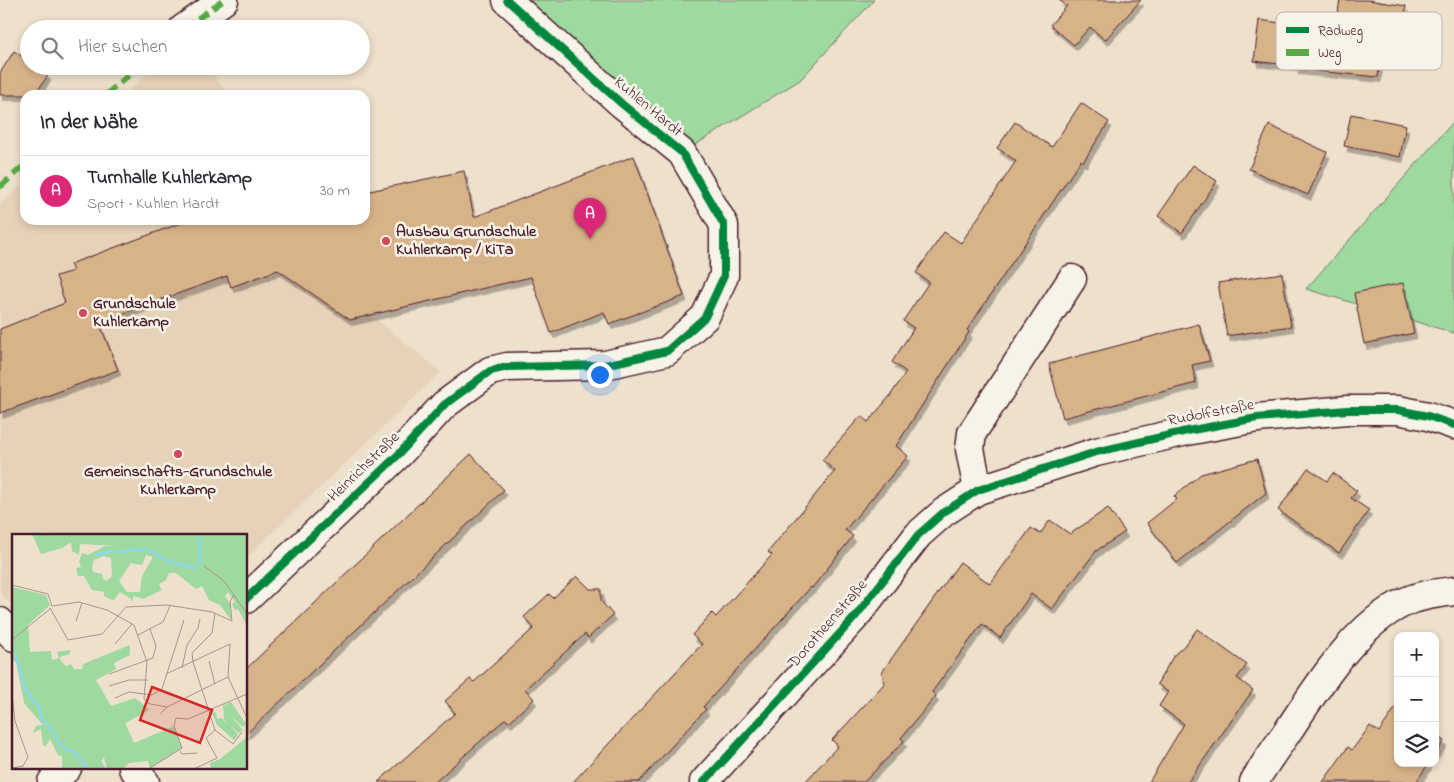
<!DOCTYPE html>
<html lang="de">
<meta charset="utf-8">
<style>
body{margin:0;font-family:"Indie Flower",sans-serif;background:#f7f7f7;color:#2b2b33}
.controls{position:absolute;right:15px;bottom:15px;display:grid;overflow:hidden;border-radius:10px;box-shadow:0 2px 8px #0003}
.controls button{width:45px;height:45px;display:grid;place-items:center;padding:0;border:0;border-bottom:1px solid #e1e1e2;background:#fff;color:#2b2b33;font:25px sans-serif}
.you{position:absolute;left:599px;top:374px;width:18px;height:18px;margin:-12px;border:4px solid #fff;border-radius:50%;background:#1a73e8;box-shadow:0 0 0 8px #1a73e833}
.badge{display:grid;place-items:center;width:32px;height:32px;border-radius:50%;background:#db2777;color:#fff;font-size:16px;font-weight:700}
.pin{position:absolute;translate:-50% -41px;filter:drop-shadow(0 1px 2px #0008)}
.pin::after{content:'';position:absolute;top:26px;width:18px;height:15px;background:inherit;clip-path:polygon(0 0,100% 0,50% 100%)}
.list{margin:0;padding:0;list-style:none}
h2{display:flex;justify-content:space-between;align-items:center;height:65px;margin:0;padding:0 20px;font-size:21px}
h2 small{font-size:16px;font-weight:400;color:#7c7c81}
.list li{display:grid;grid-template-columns:32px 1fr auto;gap:15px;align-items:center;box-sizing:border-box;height:70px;padding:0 20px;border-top:1px solid #e1e1e2}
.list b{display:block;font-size:19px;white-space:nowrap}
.list p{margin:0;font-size:16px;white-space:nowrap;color:#7c7c81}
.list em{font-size:16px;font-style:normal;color:#7c7c81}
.icon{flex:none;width:28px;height:28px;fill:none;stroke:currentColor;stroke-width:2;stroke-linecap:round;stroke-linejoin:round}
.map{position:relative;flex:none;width:1454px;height:782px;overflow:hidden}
.search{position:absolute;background:#fff;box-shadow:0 2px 8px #0003;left:20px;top:20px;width:350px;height:55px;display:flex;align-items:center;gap:12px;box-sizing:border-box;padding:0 18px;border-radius:28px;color:#7c7c81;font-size:19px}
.panel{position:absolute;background:#fff;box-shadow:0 2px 8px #0003;left:20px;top:90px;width:350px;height:135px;border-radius:15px}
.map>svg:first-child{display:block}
</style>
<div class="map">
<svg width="1454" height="782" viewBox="0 0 1454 782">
<defs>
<filter id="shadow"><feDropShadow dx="3" dy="5.5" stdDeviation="0" flood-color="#0004"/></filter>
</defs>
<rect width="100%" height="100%" fill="#ede0cc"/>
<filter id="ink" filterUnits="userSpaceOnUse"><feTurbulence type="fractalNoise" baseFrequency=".02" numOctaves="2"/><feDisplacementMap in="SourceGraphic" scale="10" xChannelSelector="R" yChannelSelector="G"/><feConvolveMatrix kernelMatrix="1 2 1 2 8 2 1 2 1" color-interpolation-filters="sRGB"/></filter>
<g filter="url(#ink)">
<!-- built -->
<g fill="#e6d2b8">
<polygon points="156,66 206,66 229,95 124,95"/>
<polygon points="25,182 25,220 365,220 489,287 371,315 441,372 246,558 246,536 14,536 14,607 0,593 0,204"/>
</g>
<!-- green -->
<g fill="#9ed9a0" stroke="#747c66">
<polygon points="507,0 874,0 800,80 682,153"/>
<polygon points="1454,121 1454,333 1306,289"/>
</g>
<!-- building -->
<g fill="#d7b389" stroke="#4a1f2b" filter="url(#shadow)">
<polygon points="1059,0 1141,0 1105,40 1090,27 1074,45 1050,25 1067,6"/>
<polygon points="1340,0 1368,0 1406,6 1397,64 1380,61 1378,77 1295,69 1296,66 1254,61 1259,20 1281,23 1282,17 1336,25"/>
<polygon points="14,51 29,61 29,66 36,66 48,75 35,95 0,95 0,73"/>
<polygon points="1081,103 1109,122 1083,162 1081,160 967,330 969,332 896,446 908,456 845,530 853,536 812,588 811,587 703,707 706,709 639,782 573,782 702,644 692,635 712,613 716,617 772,555 768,552 835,471 822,460 861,416 868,422 890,396 906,372 892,362 914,328 903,321 929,282 916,273 944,232 961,243 1016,161 997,148 1015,122 1052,147"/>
<polygon points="1351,114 1406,125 1400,157 1344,146"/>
<polygon points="1269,125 1327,152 1308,195 1249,169"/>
<polygon points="634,156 684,296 609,324 604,312 551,333 531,277 350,320 278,270 231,287 227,276 99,322 118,370 0,413 0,329 65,303 56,276 73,271 70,264 189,220 365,220 365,192 464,171 474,217"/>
<polygon points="1193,165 1217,181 1182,233 1158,216"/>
<polygon points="1282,273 1291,326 1227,336 1218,283"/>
<polygon points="1403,283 1414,333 1364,344 1354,293"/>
<polygon points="1199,324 1210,361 1192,365 1196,383 1063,418 1049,364"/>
<polygon points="471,454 504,490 246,734 246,669"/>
<polygon points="1257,459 1266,493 1177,563 1147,523 1177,499 1174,496 1201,474"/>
<polygon points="1308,468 1327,481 1333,473 1357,491 1351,498 1369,510 1339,553 1278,510"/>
<polygon points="1108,508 1125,532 1096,551 1052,609 1031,594 1000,638 982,624 932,692 936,696 901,738 904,741 864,782 805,782 838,746 832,740 884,684 882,672 960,562 990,584 1031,528 1040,534 1050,520 1070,534"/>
<polygon points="577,576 590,589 601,589 601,601 613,615 588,638 585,634 525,689 534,699 509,722 505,719 435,782 378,782 455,713 445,701 470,679 474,682 534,628 524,617 549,594 553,598"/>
<polygon points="1197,629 1247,665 1237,678 1253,690 1188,782 1149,782 1184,724 1159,706 1168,692 1157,684 1174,655 1187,643"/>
<polygon points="1398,704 1398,763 1429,763 1416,782 1323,782 1348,747 1352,750 1370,726 1379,732"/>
<polygon points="1435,735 1444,741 1435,754"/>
</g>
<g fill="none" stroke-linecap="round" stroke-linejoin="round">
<!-- minor casing -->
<g stroke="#4a1f2b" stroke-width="31">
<g id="minor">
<polyline points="183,29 224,0"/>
<polyline points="978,490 970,449 972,433 1072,279"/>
<polyline points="246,599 398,455 444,405 490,371 507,367 605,365 667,351 705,317 724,276 724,225 682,153 622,104 507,0"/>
<polyline points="0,622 14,637"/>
<polyline points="133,768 145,782"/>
<polyline points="52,782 67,768"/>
<polyline points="704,782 855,617 918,535 944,512 978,490 1096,452 1187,431 1257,418 1347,410 1398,410 1428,416 1454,425"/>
<path d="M1254 782C1264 764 1277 747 1288 731 1318 686 1355 625 1405 602 1420 595 1438 593 1454 591"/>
</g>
</g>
<!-- minor -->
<use href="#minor" stroke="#f7f3e8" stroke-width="28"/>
<!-- quiet -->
<g stroke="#57aa44" stroke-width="6" stroke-dasharray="12 6" stroke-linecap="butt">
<polyline points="183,29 224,0"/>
<polyline points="106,95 139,66"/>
<polyline points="0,187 25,165"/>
</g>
<!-- cycleway casing -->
<g stroke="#f7f3e8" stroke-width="11">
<g id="cycleway">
<polyline points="246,599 398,455 444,405 490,371 507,367 605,365 667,351 705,317 724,276 724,225 682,153 622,104 507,0"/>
<polyline points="704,782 855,617 918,535 944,512 978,490 1096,452 1187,431 1257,418 1347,410 1398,410 1428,416 1454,425"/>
</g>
</g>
<!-- cycleway -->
<use href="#cycleway" stroke="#00873e" stroke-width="8"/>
</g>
</g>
<!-- markers -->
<g fill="#d1495b" stroke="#f7f3e8" stroke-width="2">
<circle cx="386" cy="241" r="5"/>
<circle cx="83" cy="313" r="5"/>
<circle cx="178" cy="454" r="5"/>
</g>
<g text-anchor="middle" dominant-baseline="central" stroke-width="5" stroke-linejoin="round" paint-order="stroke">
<!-- street labels -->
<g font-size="16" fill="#4a1f2b" stroke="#f7f3e8">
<text transform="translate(648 107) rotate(40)">Kuhlen Hardt</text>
<text transform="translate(1211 413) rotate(-11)">Rudolfstraße</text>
<text transform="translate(364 467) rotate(-44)">Heinrichstraße</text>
<text transform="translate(828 624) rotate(-49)">Dorotheenstraße</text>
</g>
<!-- poi labels -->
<g font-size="16" font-weight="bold" fill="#4a1f2b" stroke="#f7f3e8" text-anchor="start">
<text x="396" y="232">Ausbau Grundschule<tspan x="396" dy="18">Kuhlerkamp / KiTa</tspan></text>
<text x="93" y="304">Grundschule<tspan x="93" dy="18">Kuhlerkamp</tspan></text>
<text x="178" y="472" text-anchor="middle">Gemeinschafts-Grundschule<tspan x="178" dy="18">Kuhlerkamp</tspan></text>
</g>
</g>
<!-- overview -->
<g transform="translate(12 534)">
<rect width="235" height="235" fill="#ede0cc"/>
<path d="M20 0H235V92L226 75 223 76 220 70 223 68 216 58 213 62 218 70 219 86 208 71 197 66 190 52 184 55 164 39H157L154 46 147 50 150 56 131 65 122 62 119 69V65L108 58 102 66 98 65 92 62V58L80 56 72 42H66L64 34 69 33 67 27 70 19 76 21 93 12H104L68 10 67 21 60 17 59 8 50 14 29 20ZM134 21 141 23 130 42 128 58H115L107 47 119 29 130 31ZM91 22 99 24 100 42 95 47 91 45 90 40 81 38 80 33 82 26ZM0 53 34 61 38 71 16 91 18 118 39 117 40 126 47 124 45 118 58 116V120L48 123 49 127 54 132 59 130 62 135H70L71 130 118 111V121L102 129 104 135 84 146 99 172 123 164 138 176 113 189 122 209 162 192 170 214 138 234 136 227 117 229 111 235H95L92 223 89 227 94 235H50V222L46 221 38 205 34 212 31 211 29 195 21 199 24 192 31 191 12 169 4 128 0 126ZM219 168 234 190 231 193 218 181 231 196 226 199 218 191 226 201 222 206 205 191 200 179 204 178 205 185 210 184 216 191 212 185 211 171 215 170 217 173 215 169ZM235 203V235H199L198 229 208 225Z" fill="#9ed9a0" fill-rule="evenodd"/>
<path fill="none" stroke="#8ed7ef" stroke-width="2.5" d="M188 0V31M105 18 135 15 157 28 186 34M84 21 102 17M3 120 13 154 27 173 31 188 39 194 48 211 63 219 76 235"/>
<path fill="none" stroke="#ac938c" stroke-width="1" d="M192 32 212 47 235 80M0 51 36 60 40 72M40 72 67 68 95 76 122 91 135 128 132 165 138 170 155 173M38 74 56 106 90 100 114 73 155 71 200 78 220 87M203 79 200 99 180 119 181 128 203 196 221 210 230 198M64 87 70 69M220 87 218 67 222 61M126 101 151 88 158 72M0 106 39 74M103 110 120 90M197 127 203 150M170 134 175 111 186 94 188 85M97 140 141 124 144 112 138 95M154 140 218 110 216 143 235 184M97 152 117 146H136M0 161 3 187 16 223 11 232 0 234M103 164 117 158 140 161 150 155 172 86M148 180 155 173 216 143M168 217 170 220 185 219M138 234 170 214 162 192 164 184 176 185 235 160M182 235 205 224 194 204 203 196"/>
<path fill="#d62828" fill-opacity="0.15" stroke="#d62828" stroke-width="2.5" d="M140 153 200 176 188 209 128 186Z"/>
<rect width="235" height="235" fill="none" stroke="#4a1f2b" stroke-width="2.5"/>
</g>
<!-- legend -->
<rect x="1276" y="12" width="166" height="58" rx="8" fill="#f7f3e8" stroke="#c3b3af" stroke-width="1"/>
<rect x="1286" y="27" width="23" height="6" fill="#00873e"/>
<rect x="1286" y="49" width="23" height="7" fill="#57aa44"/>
<g font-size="14" fill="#4a1f2b">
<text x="1318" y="35">Radweg</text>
<text x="1318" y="57">Weg</text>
</g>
</svg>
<div class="controls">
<button>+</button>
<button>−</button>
<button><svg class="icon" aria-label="layers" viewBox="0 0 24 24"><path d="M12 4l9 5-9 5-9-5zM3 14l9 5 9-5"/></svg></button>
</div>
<div class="you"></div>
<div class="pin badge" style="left:590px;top:239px">A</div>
<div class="search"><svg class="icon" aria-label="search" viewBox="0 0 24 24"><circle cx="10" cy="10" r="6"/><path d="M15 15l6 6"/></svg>Hier suchen</div>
<section class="panel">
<h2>In der Nähe<small></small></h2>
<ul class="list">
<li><span class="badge">A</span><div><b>Turnhalle Kuhlerkamp</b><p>Sport · Kuhlen Hardt</p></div><em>30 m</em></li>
</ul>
</section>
</div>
